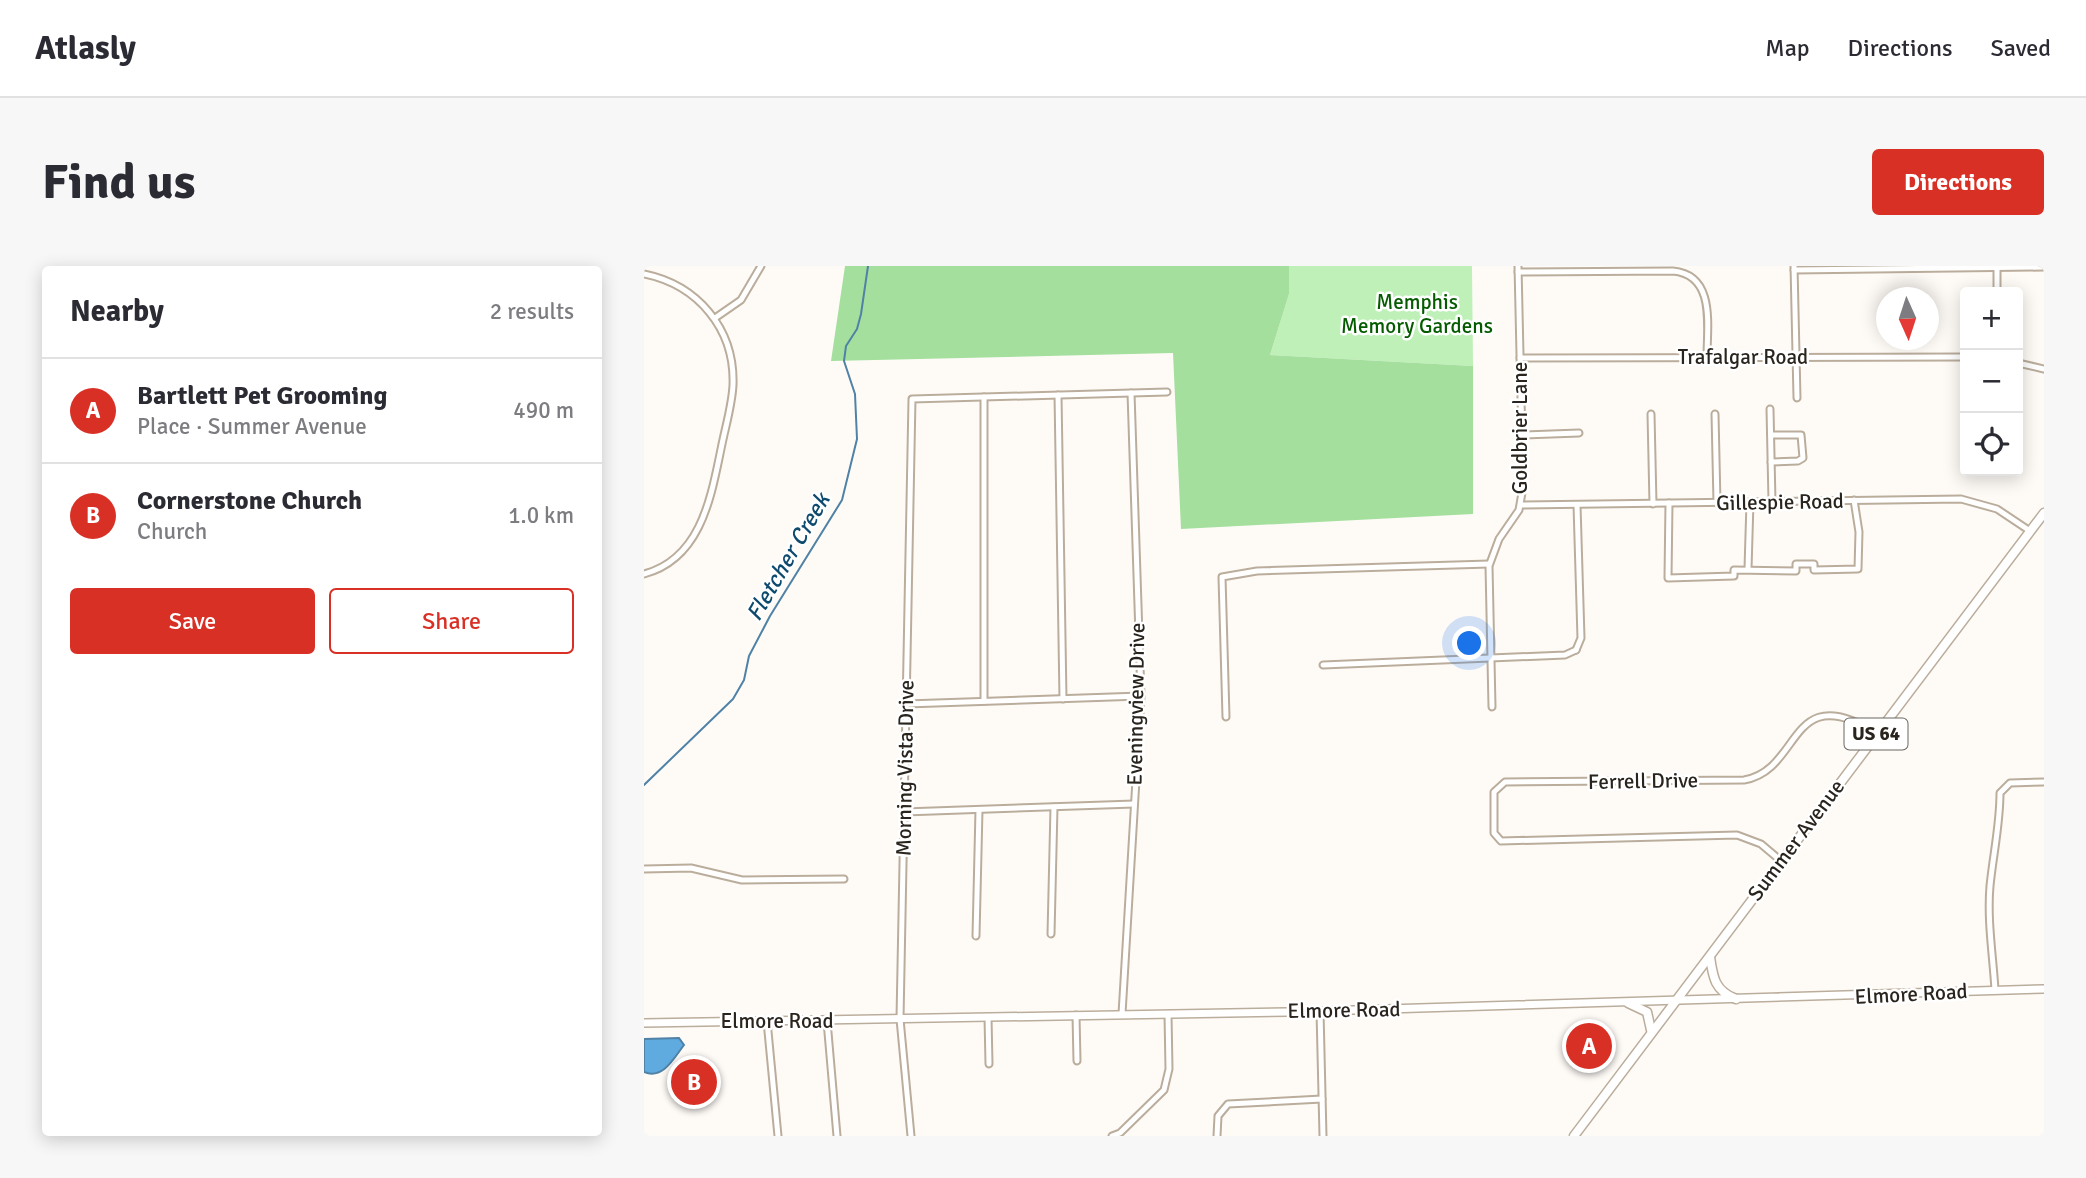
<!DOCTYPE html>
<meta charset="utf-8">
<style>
body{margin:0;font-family:Signika,sans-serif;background:#f7f7f7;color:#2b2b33}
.controls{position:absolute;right:21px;top:21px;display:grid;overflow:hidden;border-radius:7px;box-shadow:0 4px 18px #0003}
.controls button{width:63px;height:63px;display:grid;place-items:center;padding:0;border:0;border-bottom:2px solid #e1e1e2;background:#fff;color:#2b2b33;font:35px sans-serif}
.compass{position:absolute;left:1232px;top:21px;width:63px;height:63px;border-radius:50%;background:#fff;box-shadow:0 4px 18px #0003;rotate:177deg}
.you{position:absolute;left:826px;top:378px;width:24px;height:24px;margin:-18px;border:5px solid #fff;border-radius:50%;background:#1a73e8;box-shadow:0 0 0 10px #1a73e833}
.badge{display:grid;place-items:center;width:46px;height:46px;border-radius:50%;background:#d93025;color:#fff;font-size:23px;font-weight:700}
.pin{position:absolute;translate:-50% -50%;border:4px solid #fff;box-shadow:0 2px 7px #0006}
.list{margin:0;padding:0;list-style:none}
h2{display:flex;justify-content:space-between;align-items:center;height:91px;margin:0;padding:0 28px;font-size:30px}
h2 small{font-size:23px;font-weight:400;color:#7c7c81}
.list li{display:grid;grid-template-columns:46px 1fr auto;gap:21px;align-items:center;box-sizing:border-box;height:105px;padding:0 28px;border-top:2px solid #e1e1e2}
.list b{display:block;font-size:26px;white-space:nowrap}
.list p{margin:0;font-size:23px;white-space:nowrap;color:#7c7c81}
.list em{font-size:23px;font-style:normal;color:#7c7c81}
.actions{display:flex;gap:14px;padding:21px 28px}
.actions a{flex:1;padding:16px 0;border:2px solid #d93025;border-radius:7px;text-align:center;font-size:24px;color:#d93025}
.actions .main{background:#d93025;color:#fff}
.icon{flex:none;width:38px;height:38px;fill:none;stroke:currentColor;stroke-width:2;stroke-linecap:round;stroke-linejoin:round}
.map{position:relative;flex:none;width:1400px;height:870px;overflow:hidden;border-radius:7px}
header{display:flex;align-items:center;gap:42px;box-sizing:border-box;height:98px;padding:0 35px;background:#fff;border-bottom:2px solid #e1e1e2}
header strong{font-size:33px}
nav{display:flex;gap:38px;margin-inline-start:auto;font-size:24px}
.intro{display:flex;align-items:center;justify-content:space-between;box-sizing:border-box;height:168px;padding:0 42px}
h1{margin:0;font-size:49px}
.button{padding:18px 32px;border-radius:7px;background:#d93025;color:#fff;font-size:24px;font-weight:700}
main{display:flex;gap:42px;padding:0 42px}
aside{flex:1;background:#fff;border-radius:7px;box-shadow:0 4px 18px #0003}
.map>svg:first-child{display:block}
</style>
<header>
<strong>Atlasly</strong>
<nav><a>Map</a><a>Directions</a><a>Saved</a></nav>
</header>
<div class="intro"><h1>Find us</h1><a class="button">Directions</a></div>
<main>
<aside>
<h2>Nearby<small>2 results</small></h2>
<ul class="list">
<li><span class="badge">A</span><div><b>Bartlett Pet Grooming</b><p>Place · Summer Avenue</p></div><em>490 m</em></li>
<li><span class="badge">B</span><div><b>Cornerstone Church</b><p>Church</p></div><em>1.0 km</em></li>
</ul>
<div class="actions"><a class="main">Save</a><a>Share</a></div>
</aside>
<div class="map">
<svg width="1400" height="870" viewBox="0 0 1400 870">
<rect width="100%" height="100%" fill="#fefbf7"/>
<!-- green -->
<polygon fill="#bef0b8" points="645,0 828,0 829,100 626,89 645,28"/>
<!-- forest -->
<polygon fill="#a4df9d" points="201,0 645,0 645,28 626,89 829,100 829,248 537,263 529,87 187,95"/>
<!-- water -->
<path fill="#5fabe0" stroke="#4f82a6" stroke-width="2" d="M35 772 40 779C30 792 19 814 0 806V773Z"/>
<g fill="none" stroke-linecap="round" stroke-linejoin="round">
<!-- stream -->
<polyline stroke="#4f82a6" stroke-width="2" points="0,519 89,433 100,414 105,390 126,350 198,234 213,173 211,128 200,95 202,80 213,63 217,48 224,0"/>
<!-- street casing -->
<g stroke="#bbad9c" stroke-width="9">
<g id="street">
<polyline points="1150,0 1153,132"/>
<polyline points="1353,0 1353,26"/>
<polyline points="1150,4 1400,1"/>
<path d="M874 6 1029 5C1072 9 1063 60 1063 91"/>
<path d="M0 8C54 19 91 63 89 119 88 140 81 162 77 183 67 231 57 293 0 308"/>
<polyline points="71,52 97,34 117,0"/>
<polyline points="876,92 1321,91"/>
<polyline points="1374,97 1400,103"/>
<polyline points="414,129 419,433"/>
<polyline points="1126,143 1128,236"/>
<polyline points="1007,148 1009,238"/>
<polyline points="1071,148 1073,237"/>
<polyline points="878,169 935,167"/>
<polyline points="1127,169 1157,169 1159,192 1154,195 1127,196"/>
<polyline points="1025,237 1024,312 1090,310 1090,304 1152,305 1152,298 1170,298 1170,304 1214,303 1215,266 1210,234"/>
<polyline points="877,239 1317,233 1353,243 1386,265"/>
<polyline points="1104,303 1106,236"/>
<polyline points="932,384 937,372 933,239"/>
<polyline points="679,399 921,389 932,384"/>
<polyline points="340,435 340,131"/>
<polyline points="262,438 497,430"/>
<polyline points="848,441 845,300 855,273 875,244 879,221 874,0"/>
<polyline points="582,451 578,311 613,305 845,298"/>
<polyline points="260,546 490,538"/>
<path d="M1136 594 1117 578 1093 569 857 575 850 567V526L861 516 1100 514C1159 504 1143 412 1233 467"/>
<polyline points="0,603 47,602 98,614 200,613"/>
<polyline points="407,668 410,541"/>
<polyline points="332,670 335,544"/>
<path d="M1351 724C1349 690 1343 654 1346 620 1349 589 1356 559 1356 527L1366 517 1400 516"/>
<polyline points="676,745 679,870"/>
<polyline points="478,748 497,430 487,127"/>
<polyline points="432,749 433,795"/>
<polyline points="344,751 345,798"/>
<polyline points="123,755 134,870"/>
<polyline points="183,755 193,870"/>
<polyline points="267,870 256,753 268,133 523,126"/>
<polyline points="468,870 476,867 520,824 525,803 524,748"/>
<polyline points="573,870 574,850 584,838 678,833"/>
</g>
</g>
<!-- secondary casing -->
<g stroke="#bbad9c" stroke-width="10">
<polyline id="secondary" points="0,757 644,746 1400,723"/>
</g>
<!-- primary casing -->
<g stroke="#bbad9c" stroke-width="11">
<g id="primary">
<path d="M1066 691C1069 712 1071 725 1092 733"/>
<polyline points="984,737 1003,746 1007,764"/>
<polyline points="930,870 1400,247"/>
</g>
</g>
<!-- street -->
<use href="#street" stroke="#fff" stroke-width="5"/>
<!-- secondary -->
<use href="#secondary" stroke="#fff" stroke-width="7"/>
<!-- primary -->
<use href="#primary" stroke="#fff" stroke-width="8"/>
</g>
<g text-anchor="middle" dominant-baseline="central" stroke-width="5" stroke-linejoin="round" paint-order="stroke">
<!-- shield labels -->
<rect fill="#fff" stroke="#696661" stroke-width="2" x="1200.5" y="452.5" width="63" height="31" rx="5"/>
<g font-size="19" font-weight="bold" fill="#29241d">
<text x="1232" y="468">US 64</text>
</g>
<!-- park labels -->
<g font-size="21" fill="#055c00" stroke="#fff">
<text x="773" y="36">Memphis<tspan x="773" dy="24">Memory Gardens</tspan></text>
</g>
<!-- street labels -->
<g font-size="21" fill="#29241d" stroke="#fff">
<text x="1099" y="91">Trafalgar Road</text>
<text transform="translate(876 162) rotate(-90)">Goldbrier Lane</text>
<text transform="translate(1136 236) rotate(-1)">Gillespie Road</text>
<text transform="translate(492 438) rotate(-89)">Eveningview Drive</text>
<text transform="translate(261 502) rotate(-89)">Morning Vista Drive</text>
<text transform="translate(999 515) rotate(-1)">Ferrell Drive</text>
<text transform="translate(1152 574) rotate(-53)">Summer Avenue</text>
<text transform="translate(1267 728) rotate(-3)">Elmore Road</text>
<text transform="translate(700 744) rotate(-1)">Elmore Road</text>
<text x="133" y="755">Elmore Road</text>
</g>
<!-- water labels -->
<g font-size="23" font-style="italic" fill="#0e4a6d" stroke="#fff">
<text transform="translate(144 291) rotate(-60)">Fletcher Creek</text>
</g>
</g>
</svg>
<div class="controls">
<button>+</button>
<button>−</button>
<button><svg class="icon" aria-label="locate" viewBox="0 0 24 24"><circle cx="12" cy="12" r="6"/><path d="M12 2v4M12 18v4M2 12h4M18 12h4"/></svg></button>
</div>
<svg class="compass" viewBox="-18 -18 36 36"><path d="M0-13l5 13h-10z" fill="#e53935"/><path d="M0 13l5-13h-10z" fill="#7c7c81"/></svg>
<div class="you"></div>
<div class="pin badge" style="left:945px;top:780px">A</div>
<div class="pin badge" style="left:50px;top:816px">B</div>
</div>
</main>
